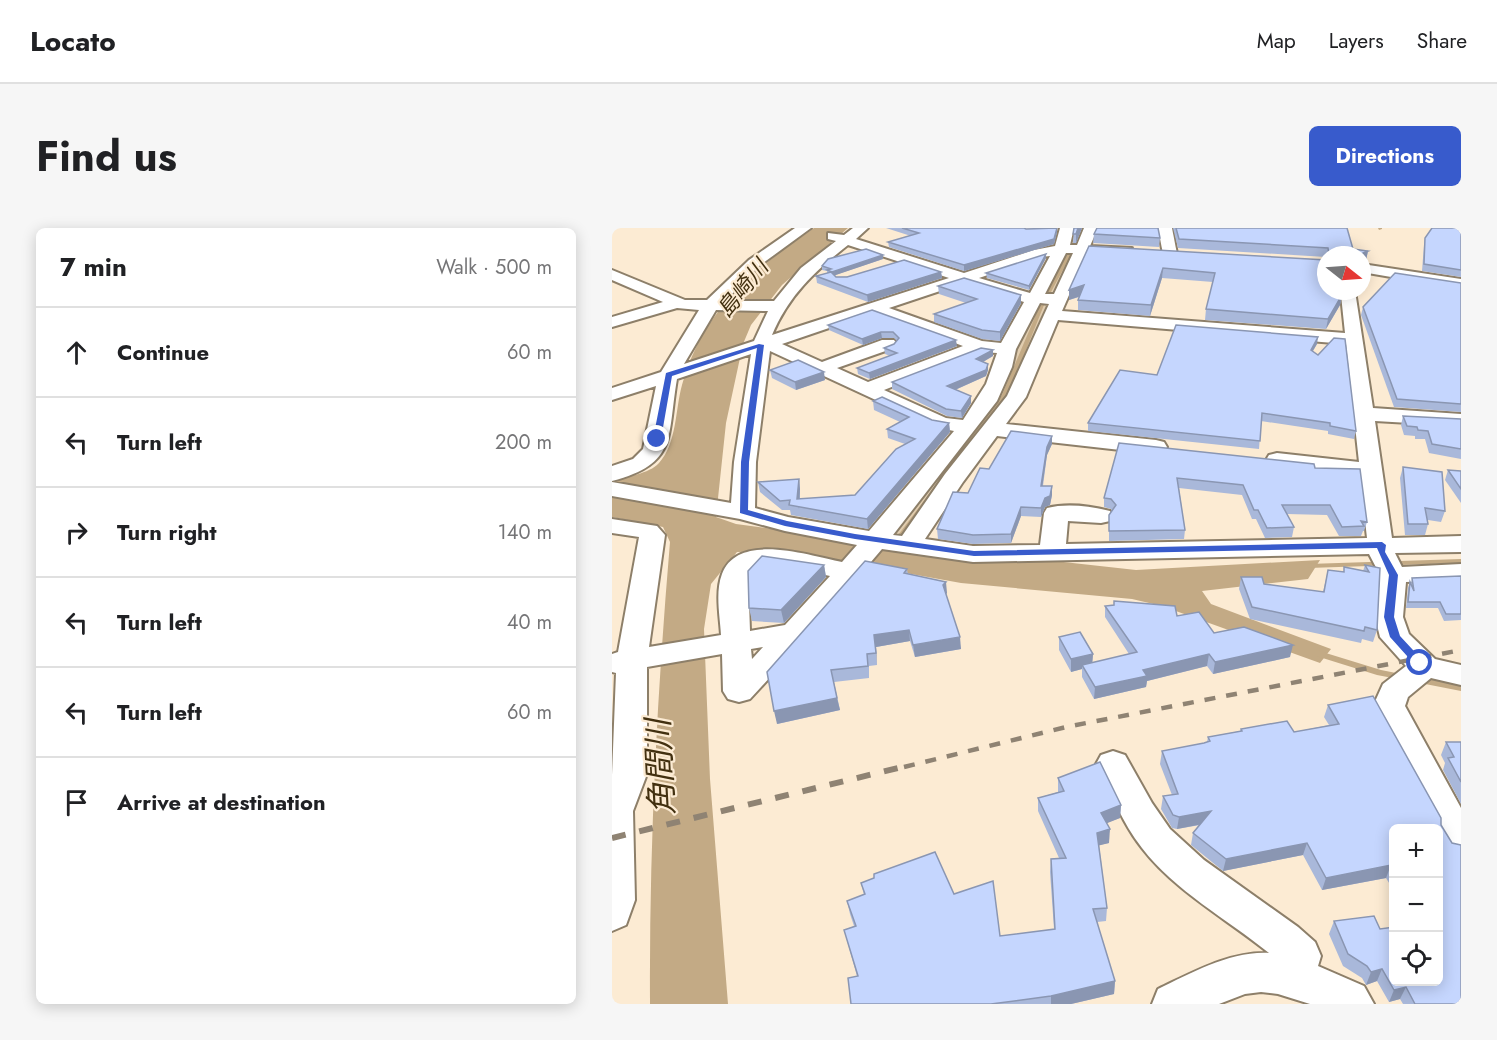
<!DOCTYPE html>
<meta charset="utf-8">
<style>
body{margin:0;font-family:Jost,"Noto Sans JP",sans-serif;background:#f6f6f6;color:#202124}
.controls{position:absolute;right:18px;bottom:18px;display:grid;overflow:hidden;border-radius:9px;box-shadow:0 3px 15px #0003}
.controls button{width:54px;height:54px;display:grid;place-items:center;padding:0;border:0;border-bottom:2px solid #e0e0e0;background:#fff;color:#202124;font:30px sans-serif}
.compass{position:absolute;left:705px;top:18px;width:54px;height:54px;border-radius:50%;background:#fff;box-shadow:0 3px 15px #0003;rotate:107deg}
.stop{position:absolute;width:18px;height:18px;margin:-14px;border:4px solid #385bcc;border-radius:50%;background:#fff}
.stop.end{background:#385bcc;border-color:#fff;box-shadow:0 2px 6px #0008}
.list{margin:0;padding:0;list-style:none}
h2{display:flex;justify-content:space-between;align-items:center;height:78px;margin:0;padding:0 24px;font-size:26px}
h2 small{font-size:20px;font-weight:400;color:#757577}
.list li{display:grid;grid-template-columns:39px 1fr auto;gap:18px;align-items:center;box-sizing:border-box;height:90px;padding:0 24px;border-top:2px solid #e0e0e0}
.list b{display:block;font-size:22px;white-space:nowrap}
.list em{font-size:20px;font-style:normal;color:#757577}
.icon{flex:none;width:33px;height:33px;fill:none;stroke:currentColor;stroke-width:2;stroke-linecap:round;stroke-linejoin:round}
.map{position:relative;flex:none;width:849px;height:776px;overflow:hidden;border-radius:9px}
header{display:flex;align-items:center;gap:36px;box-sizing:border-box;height:84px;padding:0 30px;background:#fff;border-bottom:2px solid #e0e0e0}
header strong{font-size:28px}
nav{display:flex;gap:33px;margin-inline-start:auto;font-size:21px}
.intro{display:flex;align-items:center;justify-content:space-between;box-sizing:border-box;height:144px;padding:0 36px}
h1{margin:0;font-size:42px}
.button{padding:15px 27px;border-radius:9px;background:#385bcc;color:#fff;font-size:21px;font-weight:700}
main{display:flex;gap:36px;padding:0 36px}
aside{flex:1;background:#fff;border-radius:9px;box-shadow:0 3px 15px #0003}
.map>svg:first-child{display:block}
</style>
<header>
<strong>Locato</strong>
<nav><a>Map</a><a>Layers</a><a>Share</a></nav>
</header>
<div class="intro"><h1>Find us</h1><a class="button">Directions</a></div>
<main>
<aside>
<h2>7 min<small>Walk · 500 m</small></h2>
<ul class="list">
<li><svg class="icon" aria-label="ahead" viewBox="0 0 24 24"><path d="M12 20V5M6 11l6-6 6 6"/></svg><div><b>Continue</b></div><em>60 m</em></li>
<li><svg class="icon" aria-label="left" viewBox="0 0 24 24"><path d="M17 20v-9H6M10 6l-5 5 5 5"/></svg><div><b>Turn left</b></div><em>200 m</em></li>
<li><svg class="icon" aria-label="right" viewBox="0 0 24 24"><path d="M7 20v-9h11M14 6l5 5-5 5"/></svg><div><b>Turn right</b></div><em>140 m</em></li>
<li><svg class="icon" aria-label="left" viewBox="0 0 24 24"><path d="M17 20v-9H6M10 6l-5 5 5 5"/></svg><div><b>Turn left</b></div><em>40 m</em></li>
<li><svg class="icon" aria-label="left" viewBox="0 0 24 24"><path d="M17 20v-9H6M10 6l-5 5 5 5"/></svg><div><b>Turn left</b></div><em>60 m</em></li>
<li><svg class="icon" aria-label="arrive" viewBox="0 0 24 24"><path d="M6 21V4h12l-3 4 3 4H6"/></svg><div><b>Arrive at destination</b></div></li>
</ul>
</aside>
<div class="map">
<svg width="849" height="776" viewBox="0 0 849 776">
<rect width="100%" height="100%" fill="#fcebd3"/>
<!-- green -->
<polygon fill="#e1cdaf" points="463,26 402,161 292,309 278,308 404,120 424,76 442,49 450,27"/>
<!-- water -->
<path fill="#c3aa85" d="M202 0H236L170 57 139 97 131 116 114 195 104 289 124 296 192 305 524 342 708 332 696 351 590 363 599 376 719 421 708 435 550 378 520 371 349 355 172 323 125 324 99 356 92 401 98 551 116 776H38C37 621 45 468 58 314L51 299 0 289V251C14 249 37 246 47 235 65 215 63 182 70 157 91 82 141 42 202 0Z"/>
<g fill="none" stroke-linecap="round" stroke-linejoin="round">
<!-- stream -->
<g fill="#c3aa85" fill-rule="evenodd">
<polygon points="464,0 468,0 467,12 432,77 396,167 351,227 347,227 347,225 390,167 428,77 463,12"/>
<polygon points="766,0 770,0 770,1 767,2"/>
<polygon points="319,265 322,267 285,316 281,316 280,315 281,314 317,266"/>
<polygon points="849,331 849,335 696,340 693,338 696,336"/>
<polygon points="704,422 769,442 794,447 795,449 791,452 765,447 701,427 700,425"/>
<polygon points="806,449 849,457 849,463 803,454 802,452 803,450"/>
</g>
<!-- minor casing -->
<g stroke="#8d7f69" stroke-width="4">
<g id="minor">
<path d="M183 0H199L147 38 113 73H162L189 40 224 13 216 11V5L232 7 241 0H256L244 11 352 45 422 22 443 18 448 0H462L458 17H465L472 0H486L478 18 520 20V26L515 27 475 26 450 83 733 105 729 67 726 63H743L761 180 849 186V198L763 193 780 310 849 308V324L783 325 790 339 849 336V352L794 354 791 389 797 406 823 431 849 437V457L819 450 796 469 793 478 849 580V630L836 626 826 608V600H823L761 478 771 456 794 438 768 409 763 389 768 347 757 326 361 334 270 321 194 410 138 471 127 474 116 471 111 463 110 426 35 439V546L21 583 23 672 14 697 0 703V547L4 445 0 444V426L6 424 27 309 0 305V291L45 298 53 307 37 419 109 407C108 389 103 364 110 346 126 303 198 328 230 334L245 317 173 303 128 291 0 268V254L119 275 122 234 139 126 65 151C55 209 66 236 0 253V238L21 231 31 221 44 158 0 172V160L49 144 87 82 65 80 0 99V89L51 74 0 52V42L73 72H95L137 32ZM236 17 337 50 160 107C177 67 202 44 236 17ZM454 25H461L442 66H433ZM438 28 418 65 367 50 429 29ZM352 55 412 74 389 115 370 113 277 80ZM428 75 437 76 395 168 333 246 290 308 281 307 385 173 400 139 404 121ZM104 82 156 83 142 113 72 136ZM261 85 351 118 256 154 225 140 282 120 285 116 282 112H270L210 134 170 116ZM446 92 734 116 747 234 665 225 657 227 654 232 657 237 665 239 748 248 755 310 454 316 456 293 489 295 498 293 501 288 498 283C479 278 454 275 435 280L432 285 428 317 361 318 313 311 351 254 385 208 544 226 552 224 555 219 552 214 544 212 394 196 414 169ZM158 123 322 199 342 203 257 303 176 289 143 280 144 234ZM369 124 385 125 374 156 351 192 334 190 272 162ZM158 335 218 348 173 397 138 403 136 346 141 340ZM151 419 141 430 140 431 139 421Z"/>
<polygon points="546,0 560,0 565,26 563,29 553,29 551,26"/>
<polygon points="750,36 849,51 849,61 750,44"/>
<path d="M501 523 513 527 540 575 558 601 592 632 686 699 703 714 709 728 706 738 752 758 762 776H698L666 766 649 764 633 766 607 776H540L546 761C580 745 618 723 657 725 615 691 563 663 530 620 510 595 499 564 484 536L489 527Z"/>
</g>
</g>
<!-- minor -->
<use href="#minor" fill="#fff" fill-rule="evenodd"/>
<!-- rail-far1 -->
<polyline stroke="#8f8373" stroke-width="4.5" stroke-dasharray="11 11" stroke-linecap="butt" points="292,539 454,499 849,422"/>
<!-- rail -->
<polyline stroke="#8f8373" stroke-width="6" stroke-dasharray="14 14" stroke-linecap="butt" points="0,610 298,537"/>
</g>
<!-- wall -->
<g fill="#a9b8da">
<polygon points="274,0 412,0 414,1 445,4 442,16 352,43 277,19 276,14 299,8"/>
<polygon points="462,0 470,0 464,15 461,15"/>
<polygon points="561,0 735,0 741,21 756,23 754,32 750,27 714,27 714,29 566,20"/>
<polygon points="849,0 849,49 810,43 812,17 813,10"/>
<polygon points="482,6 548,10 547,19 481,15"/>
<polygon points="477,18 730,67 728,77 714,101 593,92 594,81 601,54 550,50 538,88 466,82 466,72 467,69 457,72 457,62"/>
<polygon points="434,30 417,62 375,50 374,45"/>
<polygon points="271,31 223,47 224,49 329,44 330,50 256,74 205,55 204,48 215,45 215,43 210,42 210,38"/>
<polygon points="849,55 849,184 782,179 749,87 751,79"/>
<polygon points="326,58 409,75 388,113 370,111 322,94 322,86 354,75 327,66"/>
<polygon points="260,82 345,118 258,151 246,146 245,140 278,128 273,126 272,120 282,116 285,113 282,110 270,110 251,117 217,102 216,97"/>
<polygon points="705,116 701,123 744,203 742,211 716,206 716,203 649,193 647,221 476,203 476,195 545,147"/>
<polygon points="381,128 371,134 376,136 376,142 374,148 343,162 359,175 350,190 335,188 280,161 280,154"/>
<polygon points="158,142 213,152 184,162 160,150"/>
<polygon points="261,173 320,192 337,195 338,204 256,301 179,287 178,282 170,282 148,264 146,254 187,251 188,261 188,271 243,267 293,216 276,210 275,201 288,194 262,182"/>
<polygon points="791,188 849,191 849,231 817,225 813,211 803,211 803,208 792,207 789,197"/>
<polygon points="440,208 440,216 435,227 431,258 440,258 440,267 438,277 433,279 429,289 409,288 399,315 361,316 326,311 325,301 356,265 377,241"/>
<polygon points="507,215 703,240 755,294 752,303 751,303 749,308 727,308 715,287 675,286 682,299 680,309 653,310 644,291 640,291 630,267 567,260 573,302 572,311 497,313 497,287 500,283 499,281 492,279 492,270"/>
<polygon points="791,239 833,283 829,294 816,292 816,296 813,307 793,307 788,250"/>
<polygon points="836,242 849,243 849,275 833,252"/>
<polygon points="212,337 214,349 172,395 140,393 137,380"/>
<polygon points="753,337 768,340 765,402 761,414 750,411 749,415 638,391 627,361 629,349 652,356 711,364 716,342 731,344 751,343"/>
<polygon points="295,341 296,346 334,354 334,366 349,421 303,429 298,413 264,419 265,437 257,438 257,450 222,454 228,482 165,496"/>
<polygon points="849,348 849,392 832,393 826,380 794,380 796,360 798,354 799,356 800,350"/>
<polygon points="493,378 565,388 602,405 678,429 601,446 595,438 535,453 534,459 482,471 470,449 470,441 459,444 447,422 447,409 481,426 480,435 517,426 493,389"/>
<polygon points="761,468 829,590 829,597 840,615 849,617 849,776 791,776 788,771 777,774 765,753 754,757 750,750 731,738 717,706 722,693 762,688 768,701 782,699 782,753 826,753 826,600 782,600 782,663 774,650 710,662 691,627 611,643 579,617 581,605 588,597 565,601 560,600 549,581 551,568 560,567 548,536 550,523 592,515 595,514 596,509 628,503 629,501 675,493 682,504 717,497 712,489 716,477"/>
<polygon points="834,514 849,514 849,576 831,542 833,535 829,527"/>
<polygon points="446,550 509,577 508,590 494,595 497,615 487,617 495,680 494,693 485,694 503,753 502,766 459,776 239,776 245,748 232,702 242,698 238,686 235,673 252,667 249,655 342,666 388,708 442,701 438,644 439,631 447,630 426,583 426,570 446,564"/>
</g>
<!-- shaded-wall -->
<g fill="#8a96b2">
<polygon points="445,0 445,4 442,16 352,43 352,37"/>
<polygon points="466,0 470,0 464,15 464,6"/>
<polygon points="756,23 754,32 750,34 751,25"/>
<polygon points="434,26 434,30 417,62 417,58"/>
<polygon points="271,27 271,31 221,48 220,44"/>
<polygon points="551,40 550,50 538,88 539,77"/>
<polygon points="329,44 330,50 256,74 255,67"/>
<polygon points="472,57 472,67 457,72 457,62"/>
<polygon points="409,67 409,75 388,113 388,104"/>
<polygon points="730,67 728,77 714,101 716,91"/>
<polygon points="269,104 270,110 251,117 250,111"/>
<polygon points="706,109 705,116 697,129 699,122"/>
<polygon points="344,112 345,118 258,151 257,145"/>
<polygon points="381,122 381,128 364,138 364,131"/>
<polygon points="376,136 376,142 374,148 336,165 335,158"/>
<polygon points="212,144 213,152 184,162 183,154"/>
<polygon points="359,168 359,175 350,190 349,183"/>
<polygon points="337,195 338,204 256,301 255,291"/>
<polygon points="440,208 440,216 435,227 429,267 429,258 435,219"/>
<polygon points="187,251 188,261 187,281 185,271"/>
<polygon points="440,258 440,267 438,277 433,279 429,289 429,280 433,270"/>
<polygon points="409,279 409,288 399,315 399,306"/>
<polygon points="212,337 214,349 172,395 169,382"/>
<polygon points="334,354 335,365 332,369 331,357"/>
<polygon points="297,402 298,413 264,419 265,437 262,407"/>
<polygon points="348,409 349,421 303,429 301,417"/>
<polygon points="681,417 678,429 601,446 603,434"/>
<polygon points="481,426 480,439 470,437 470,441 459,444 459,431"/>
<polygon points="597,426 595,438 535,453 534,459 482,471 483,459 531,442"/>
<polygon points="225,470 228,482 165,496 162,483"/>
<polygon points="509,577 508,590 488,598 489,585"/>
<polygon points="599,583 596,595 565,601 567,589"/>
<polygon points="498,601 497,615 485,618 485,605"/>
<polygon points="695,615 691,627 611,643 614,631"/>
<polygon points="779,637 774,650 710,662 714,650"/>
<polygon points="770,741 765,753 754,757 759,744"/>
<polygon points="503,753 502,766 459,776 439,776 439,768"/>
<polygon points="794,759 788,771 777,774 782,762"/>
</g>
<!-- building -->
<g fill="#c5d6fe" stroke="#8a96b2" stroke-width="1.5">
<polygon points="290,0 412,0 414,1 445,0 442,11 352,37 276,14 307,5"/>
<polygon points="462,0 466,0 464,6 461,6"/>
<polygon points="485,0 546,0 548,10 482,6"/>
<polygon points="564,0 735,0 741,21 756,23 751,25 750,31 750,27 717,27 716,20 567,11"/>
<polygon points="820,0 849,0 849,42 812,36 813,10"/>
<polygon points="477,18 714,32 714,63 729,63 730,67 716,91 594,81 603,45 551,40 539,77 466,72 472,57 457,62"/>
<polygon points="254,21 271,27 220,44 215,42 219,41 210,38 216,31"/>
<polygon points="434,26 417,58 374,45"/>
<polygon points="292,32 329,44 255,67 204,48 219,44 224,49 235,49"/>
<polygon points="783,45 849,55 849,176 785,171 751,79"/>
<polygon points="352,50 409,67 388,104 370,102 322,86 365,71 326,58"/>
<polygon points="260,82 344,112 257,145 245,140 285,125 272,120 282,116 287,110 281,104 269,104 250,111 216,97"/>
<polygon points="564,97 706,109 699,122 706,127 722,110 733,111 744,203 718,198 718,195 650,185 648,213 476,195 508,142 545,147"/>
<polygon points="369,120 381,122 364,131 376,136 374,142 335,158 359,168 349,183 334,181 280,154"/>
<polygon points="186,132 212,144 183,154 158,142"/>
<polygon points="270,169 320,192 337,195 255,291 177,277 178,272 168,273 146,254 187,251 185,271 243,267 284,221 303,211 275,201 297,189 261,173"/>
<polygon points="791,188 849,191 849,221 820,216 816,203 806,202 805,199 795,198"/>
<polygon points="399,203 440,208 435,219 429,258 440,258 438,268 433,270 429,280 409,279 399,306 361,307 325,301 341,264 356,265 368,240 377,241"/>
<polygon points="507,215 702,236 703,240 748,241 755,294 749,293 752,298 730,299 718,277 670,277 682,299 655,300 646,282 642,282 631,257 565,250 573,302 497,303 497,287 504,277 499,271 492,270"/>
<polygon points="791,239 830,244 833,283 813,280 816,296 796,296"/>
<polygon points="836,242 849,243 849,261"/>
<polygon points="150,328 212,337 169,382 137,380 136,343"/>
<polygon points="253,333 295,341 292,345 334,354 331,357 348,409 301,417 297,402 262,407 264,425 255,426 256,438 219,442 225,470 162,483 155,444"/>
<polygon points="753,337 768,340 765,402 753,399 752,403 640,379 629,349 650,349 652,356 712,364 716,342 732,344 732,339 757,344"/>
<polygon points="849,348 849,386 834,386 828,374 796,374 798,354 802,363 800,350"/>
<polygon points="502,373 563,378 565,388 587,384 602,405 632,399 681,417 603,434 597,426 531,442 535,448 483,459 470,437 525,424 493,378 502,377"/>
<polygon points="468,404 481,426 459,431 447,409"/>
<polygon points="761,468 829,590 829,597 840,615 849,617 849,776 803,776 794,759 782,762 770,741 759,744 755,738 736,726 722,693 762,688 768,701 782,699 782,753 826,753 826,600 782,600 782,642 779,637 714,650 695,615 614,631 581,605 599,583 567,589 561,587 551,568 566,566 550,523 592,515 598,513 596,509 630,503 629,501 675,493 682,504 727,496 716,477"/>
<polygon points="834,514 849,514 849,554 836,530 842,529"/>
<polygon points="488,534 509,577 489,585 498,601 485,605 495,680 481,681 503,753 439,768 379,776 239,776 236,750 246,748 232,702 244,698 235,673 253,666 249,655 262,650 262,646 323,624 342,666 381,653 388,708 443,701 439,631 454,630 426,570 452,563 446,550"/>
</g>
<!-- route -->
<polygon fill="#385bcc" points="147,116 152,117 137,234 136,282 175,293 243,306 362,323 770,314 774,317 773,324 786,347 782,389 788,408 813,435 804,438 778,409 772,389 777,347 765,320 362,328 243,311 173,298 128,285 129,234 145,120 60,148 49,211 45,213 41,211 54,145"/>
<g text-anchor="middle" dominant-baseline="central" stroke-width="4.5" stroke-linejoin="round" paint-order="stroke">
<!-- far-water labels -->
<g font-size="22" font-style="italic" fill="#423010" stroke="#fcebd3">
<text transform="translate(130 60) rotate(-51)">島崎川</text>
</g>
<!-- near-water labels -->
<g font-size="32" font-style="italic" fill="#423010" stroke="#fcebd3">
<text transform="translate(48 539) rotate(-93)">角間川</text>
</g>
</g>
</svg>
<div class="controls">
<button>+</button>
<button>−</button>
<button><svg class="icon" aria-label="locate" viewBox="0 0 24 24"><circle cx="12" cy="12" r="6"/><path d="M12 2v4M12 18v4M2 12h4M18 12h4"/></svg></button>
</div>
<svg class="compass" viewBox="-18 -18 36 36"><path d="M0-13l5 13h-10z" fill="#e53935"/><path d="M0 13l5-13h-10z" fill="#757577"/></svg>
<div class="stop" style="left:808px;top:435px"></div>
<div class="stop end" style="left:45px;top:211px"></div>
</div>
</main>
